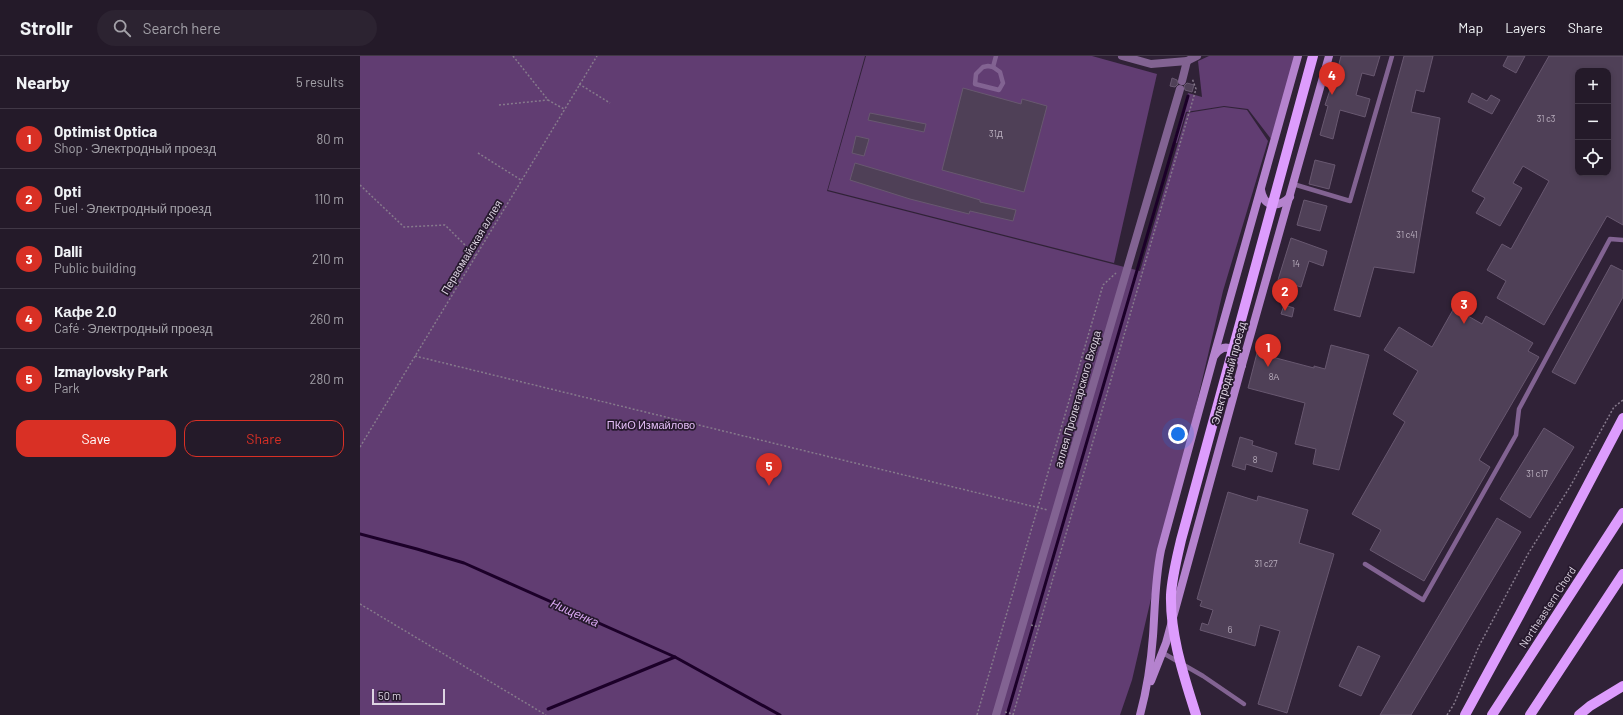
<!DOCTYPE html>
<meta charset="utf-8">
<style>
body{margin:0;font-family:Barlow,sans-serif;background:#2c2331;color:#f1f3f6}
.controls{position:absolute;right:12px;top:12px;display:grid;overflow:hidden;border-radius:8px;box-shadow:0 2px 6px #0003}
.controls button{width:36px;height:36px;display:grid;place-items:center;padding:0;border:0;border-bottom:1px solid #413846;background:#241a29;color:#f1f3f6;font:20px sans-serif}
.scale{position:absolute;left:12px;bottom:10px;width:73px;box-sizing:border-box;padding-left:4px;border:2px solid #ddd4e2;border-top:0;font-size:11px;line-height:14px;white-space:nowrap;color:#ddd4e2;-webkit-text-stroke:3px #26192d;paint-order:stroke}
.you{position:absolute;left:818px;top:378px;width:14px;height:14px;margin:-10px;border:3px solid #fff;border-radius:50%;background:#1a73e8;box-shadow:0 0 0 6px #1a73e833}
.badge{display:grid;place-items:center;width:26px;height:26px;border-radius:50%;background:#d93025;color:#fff;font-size:13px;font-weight:700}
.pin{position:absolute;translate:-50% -33px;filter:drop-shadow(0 1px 2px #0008)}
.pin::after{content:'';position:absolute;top:21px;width:14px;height:12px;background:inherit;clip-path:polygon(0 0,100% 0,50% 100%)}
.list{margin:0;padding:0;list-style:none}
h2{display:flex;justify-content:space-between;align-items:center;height:52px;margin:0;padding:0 16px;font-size:17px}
h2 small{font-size:13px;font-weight:400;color:#a3a1a8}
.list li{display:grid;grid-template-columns:26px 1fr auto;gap:12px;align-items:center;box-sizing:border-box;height:60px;padding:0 16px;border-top:1px solid #413846}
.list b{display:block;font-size:15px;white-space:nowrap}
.list p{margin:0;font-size:13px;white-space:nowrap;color:#a3a1a8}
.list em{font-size:13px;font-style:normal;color:#a3a1a8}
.actions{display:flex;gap:8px;padding:12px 16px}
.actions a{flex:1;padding:9px 0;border:1px solid #d93025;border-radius:12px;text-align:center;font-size:14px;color:#d93025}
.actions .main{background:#d93025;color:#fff}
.icon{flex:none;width:22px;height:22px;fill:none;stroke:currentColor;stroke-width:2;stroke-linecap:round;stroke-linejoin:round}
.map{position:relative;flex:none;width:1263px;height:659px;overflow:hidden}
header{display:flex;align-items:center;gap:24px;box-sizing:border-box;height:56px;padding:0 20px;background:#241a29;border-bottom:1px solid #413846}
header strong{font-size:19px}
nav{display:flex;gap:22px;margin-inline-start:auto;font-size:14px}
.search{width:280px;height:36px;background:#2c2331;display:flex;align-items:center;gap:10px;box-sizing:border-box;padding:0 14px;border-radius:22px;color:#a3a1a8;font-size:15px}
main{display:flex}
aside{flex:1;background:#241a29}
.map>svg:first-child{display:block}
</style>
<header>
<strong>Strollr</strong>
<div class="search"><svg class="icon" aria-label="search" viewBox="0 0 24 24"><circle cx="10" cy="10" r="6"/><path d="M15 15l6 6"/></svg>Search here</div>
<nav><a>Map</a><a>Layers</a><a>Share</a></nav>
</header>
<main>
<aside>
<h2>Nearby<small>5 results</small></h2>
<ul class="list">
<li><span class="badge">1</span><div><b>Optimist Optica</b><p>Shop · Электродный проезд</p></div><em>80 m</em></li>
<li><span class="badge">2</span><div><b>Opti</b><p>Fuel · Электродный проезд</p></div><em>110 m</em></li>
<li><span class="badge">3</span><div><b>Dalli</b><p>Public building</p></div><em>210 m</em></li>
<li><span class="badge">4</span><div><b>Кафе 2.0</b><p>Café · Электродный проезд</p></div><em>260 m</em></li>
<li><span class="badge">5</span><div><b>Izmaylovsky Park</b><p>Park</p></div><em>280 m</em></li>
</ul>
<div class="actions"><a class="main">Save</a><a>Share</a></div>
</aside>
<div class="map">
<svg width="1263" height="659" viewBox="0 0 1263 659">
<rect width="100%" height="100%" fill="#302237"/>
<!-- green -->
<g fill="#613d72">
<polygon points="0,0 505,0 467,135 780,215 827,57 864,51 887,54 908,85 863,235 772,624 760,659 0,659"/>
<polygon points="506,0 732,0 797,18 754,207 468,134"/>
<polygon points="849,0 935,0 911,83 888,53 864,50 826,56 817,87 813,87 828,37 842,41 838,5"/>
</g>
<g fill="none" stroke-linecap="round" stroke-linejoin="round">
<!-- stream -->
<g stroke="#1c0029" stroke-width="3">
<polyline points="0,478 57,493 104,507 315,601 420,659"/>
<polyline points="188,653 315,601"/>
<polyline points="647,659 828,40"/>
</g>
</g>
<!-- building -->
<g fill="#4f4057" stroke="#685870" fill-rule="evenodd">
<polygon points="981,0 1020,0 1014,20 1002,17 996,39 1010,43 1005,61 980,54 973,83 960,79 968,50 965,49 970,34 972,35"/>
<polygon points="1044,0 1073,0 1064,36 1056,34 1051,56 1080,62 1054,217 1014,211 1000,261 974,254"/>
<polygon points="1148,0 1165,0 1156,17 1143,10"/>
<path d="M1189 0H1263V169L1247 160 1184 269 1137 242 1146 225 1127 214 1142 188 1151 193 1189 125 1163 110 1153 127 1162 132 1140 170 1116 157 1125 142 1112 135ZM1218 15H1248V117H1218Z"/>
<polygon points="812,22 817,24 818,28 815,31 810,30"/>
<polygon points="827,27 834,29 832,36 825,34 824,30"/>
<polygon points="603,32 661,48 662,43 687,50 664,136 582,114"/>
<polygon points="1112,37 1127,45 1131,39 1140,44 1132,58 1108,46"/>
<polygon points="510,57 566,68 564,76 508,64"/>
<polygon points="496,80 509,83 504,100 492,97"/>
<polygon points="955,104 975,109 969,133 949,128"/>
<polygon points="495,107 620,144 620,146 656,154 653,165 610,155 609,158 550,143 490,124"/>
<polygon points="944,144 967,150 960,175 937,169"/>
<polygon points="931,182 967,195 963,210 949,205 941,231 918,224"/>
<polygon points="1251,209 1263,215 1263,241 1215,328 1192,316"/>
<polygon points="924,249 934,252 932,261 921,258"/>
<polygon points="1094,252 1122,268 1126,260 1173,287 1168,295 1179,301 1119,404 1130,411 1064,525 1010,494 1021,474 992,458 1045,366 1033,358 1058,315 1024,294 1039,271 1072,291"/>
<polygon points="971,289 1009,299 979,414 953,408 956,393 935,388 945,347 888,332 897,297 954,312 954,310 965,313"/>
<polygon points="1184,372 1214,391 1170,462 1140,443"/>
<polygon points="880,381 893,385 892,389 917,397 912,416 886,408 885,414 872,410"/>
<polygon points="868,436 897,445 898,440 948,454 939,487 974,498 927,657 898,648 920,575 900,569 895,590 840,574 842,567 848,569 853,554 840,550 842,545 837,543"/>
<polygon points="1137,462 1161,476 1051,659 1020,659"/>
<polygon points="998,590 1020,600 1001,640 979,630"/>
</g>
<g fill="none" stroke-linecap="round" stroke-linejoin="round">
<!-- path -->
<g stroke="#867a8c" stroke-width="1.5" stroke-dasharray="2 2" stroke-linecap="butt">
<polyline points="153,0 188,44 204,53"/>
<polyline points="219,28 250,47"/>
<polyline points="139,49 188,44"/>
<polyline points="118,97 161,124"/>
<polyline points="0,129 44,171 85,169 116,200"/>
<polyline points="55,300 688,454"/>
<polyline points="0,391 237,0"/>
<polyline points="0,548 186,659"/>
<polyline points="671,569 679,571"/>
<polyline points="645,656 653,658"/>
<polyline points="617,659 743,229 756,217"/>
<polyline points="653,659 836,33 832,22"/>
<polyline points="1087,659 1094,648 1119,590 1168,498 1211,429 1254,351 1263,344"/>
</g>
<!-- lane -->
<g stroke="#826392" stroke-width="4.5">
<polygon points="628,10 633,11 640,16 643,27 639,34 615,28 616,18 623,11"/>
<polyline points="633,11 636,0"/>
<polyline points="933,128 990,145 1032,0"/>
<polyline points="1005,508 1063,544 1156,379 1159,353 1250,183 1263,184"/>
<polyline points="803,597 843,620 884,648"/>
</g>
<!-- street -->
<g stroke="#826392" stroke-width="8">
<polyline points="762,0 791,8 827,5 837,0"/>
<polyline points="822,25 827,5"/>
<polyline points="636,659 820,33"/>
</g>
<!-- secondary -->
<g stroke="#b583ce" stroke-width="8">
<path d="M901 134C904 152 918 152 930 141"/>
<path d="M855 299C866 284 878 295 882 309"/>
<polyline points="791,625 806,587 882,309 969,0"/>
<path d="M780 659C787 633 791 607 793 580 795 551 795 523 801 494L853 303 938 0"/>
</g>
<!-- primary -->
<g stroke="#dd9cfd" stroke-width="10">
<path d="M836 659C824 620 810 580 811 539 812 521 817 502 821 484L953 0"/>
<polyline points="1105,659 1160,558 1263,362"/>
<polyline points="1132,659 1263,457"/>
<polyline points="1170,659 1263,518"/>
<polyline points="1219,659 1230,650 1263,630"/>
</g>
</g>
<g text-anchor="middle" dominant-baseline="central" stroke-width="3.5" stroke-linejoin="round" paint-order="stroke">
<!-- number labels -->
<g font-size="9" fill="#baafbf">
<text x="1186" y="62">31 с3</text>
<text x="636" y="77">31Д</text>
<text x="1047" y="178">31 с41</text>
<text x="936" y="207">14</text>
<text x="914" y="320">8А</text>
<text x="895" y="403">8</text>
<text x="1177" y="417">31 с17</text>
<text x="906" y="507">31 с27</text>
<text x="870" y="573">6</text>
</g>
<!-- street labels -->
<g font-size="11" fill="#ddd4e2" stroke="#26192d">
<text transform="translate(111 191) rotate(-59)">Первомайская аллея</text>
<text transform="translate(868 317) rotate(-75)">Электродный проезд</text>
<text transform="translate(717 343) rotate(-74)">аллея Пролетарского Входа</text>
<text transform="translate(1187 551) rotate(-57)">Northeastern Chord</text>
</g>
<!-- park labels -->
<g font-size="11" fill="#e5bff8" stroke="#26192d">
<text x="291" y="368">ПКиО Измайлово</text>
</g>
<!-- water labels -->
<g font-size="12" font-style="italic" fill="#dba9f4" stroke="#26192d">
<text transform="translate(215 556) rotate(24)">Нищенка</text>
</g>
</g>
</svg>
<div class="controls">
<button>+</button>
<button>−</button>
<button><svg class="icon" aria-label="locate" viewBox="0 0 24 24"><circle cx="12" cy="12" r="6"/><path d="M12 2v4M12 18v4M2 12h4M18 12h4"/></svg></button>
</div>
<div class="scale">50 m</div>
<div class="you"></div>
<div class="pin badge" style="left:908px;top:311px">1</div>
<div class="pin badge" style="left:925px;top:255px">2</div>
<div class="pin badge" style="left:1104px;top:268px">3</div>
<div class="pin badge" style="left:972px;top:39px">4</div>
<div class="pin badge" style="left:409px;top:430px">5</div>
</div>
</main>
